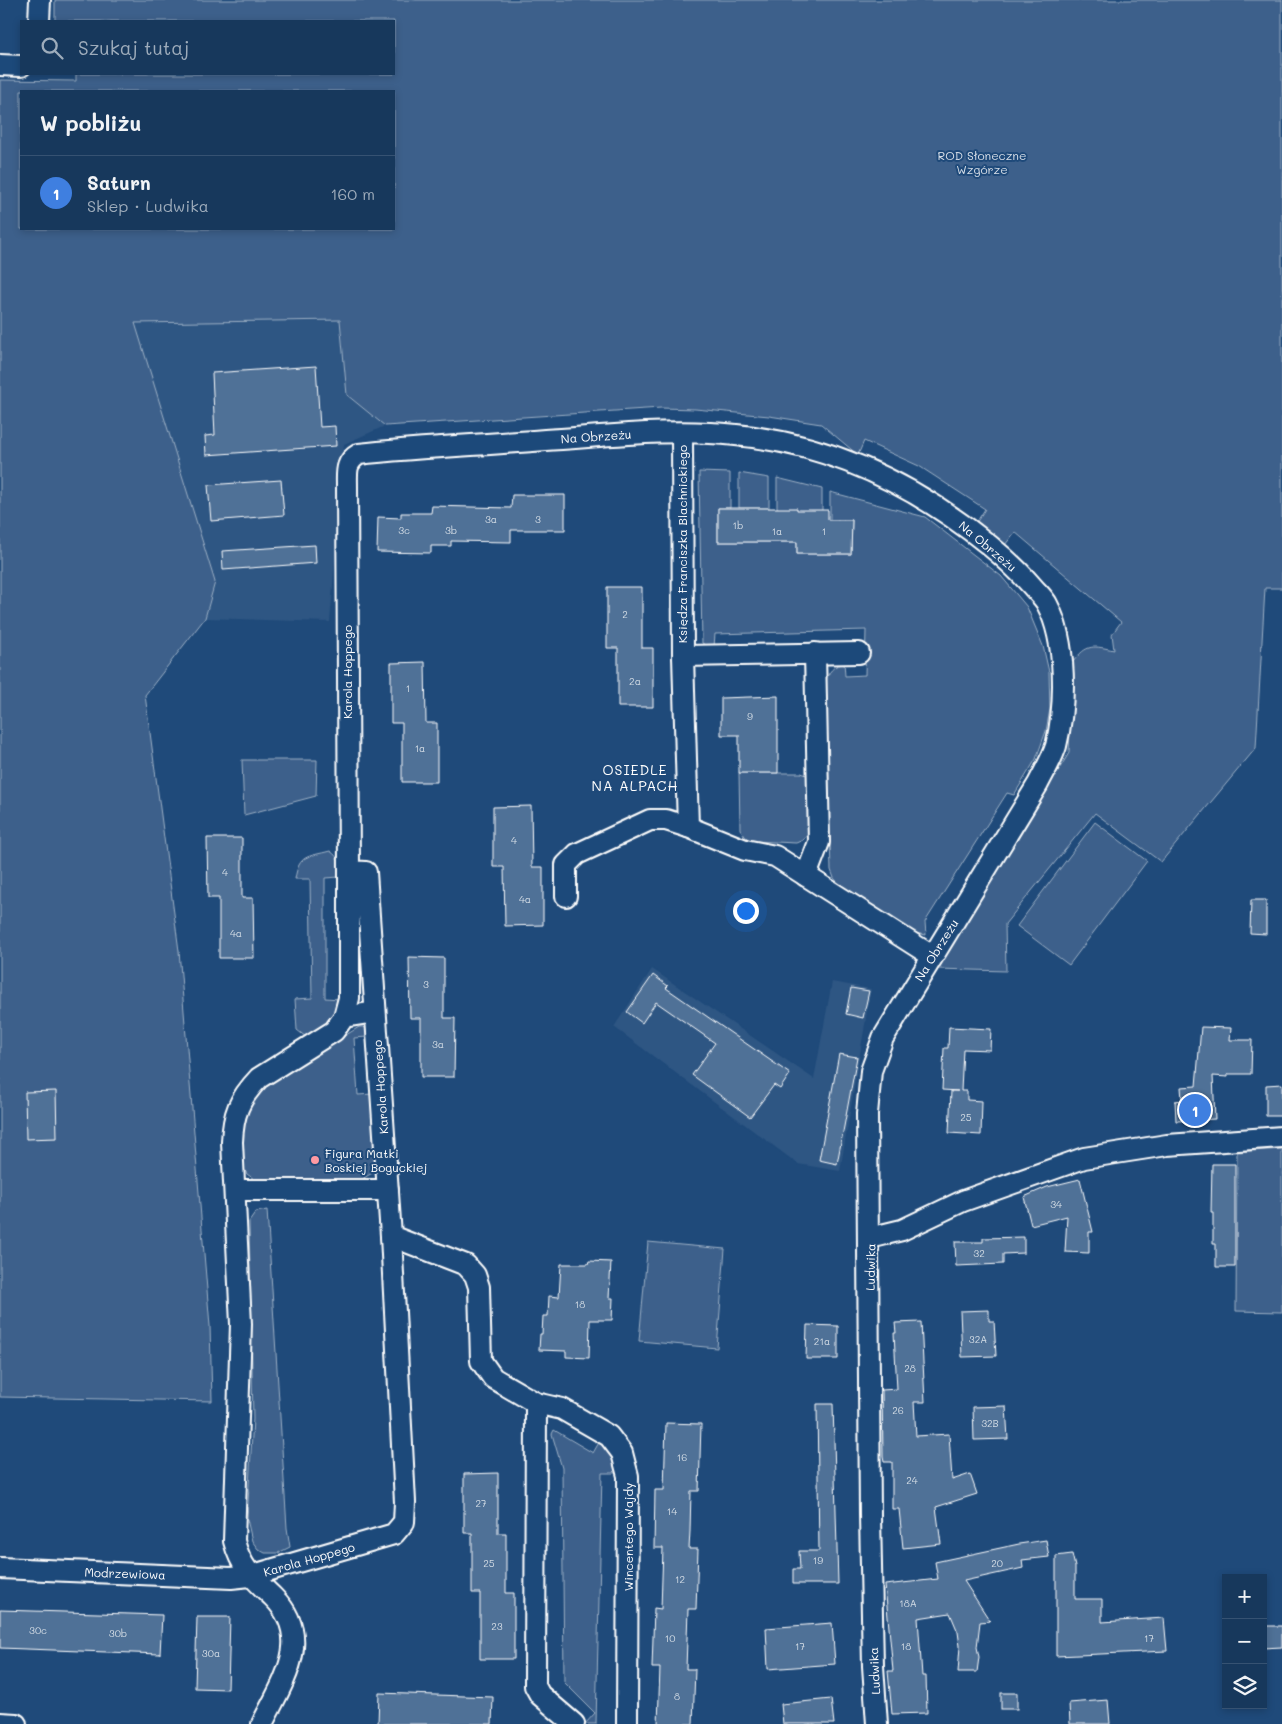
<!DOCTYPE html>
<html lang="pl">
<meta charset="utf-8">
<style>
body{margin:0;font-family:Mali,sans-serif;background:#203f62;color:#f1f3f6}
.controls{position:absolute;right:15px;bottom:15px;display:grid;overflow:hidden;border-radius:0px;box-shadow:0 2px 8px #0003}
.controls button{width:45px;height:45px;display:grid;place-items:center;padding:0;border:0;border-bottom:1px solid #365272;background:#17385c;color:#f1f3f6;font:25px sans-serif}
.you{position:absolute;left:745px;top:910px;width:18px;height:18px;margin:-12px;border:4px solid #fff;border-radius:50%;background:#1a73e8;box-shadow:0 0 0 8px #1a73e833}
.badge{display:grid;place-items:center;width:32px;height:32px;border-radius:50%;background:#8c9099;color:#fff;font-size:16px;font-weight:700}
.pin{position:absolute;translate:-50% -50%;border:2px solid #fff;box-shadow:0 1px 5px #0006}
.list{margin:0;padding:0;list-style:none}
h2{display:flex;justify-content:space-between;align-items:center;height:65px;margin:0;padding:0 20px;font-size:21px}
h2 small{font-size:16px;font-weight:400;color:#9eacbb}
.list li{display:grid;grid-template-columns:32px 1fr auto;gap:15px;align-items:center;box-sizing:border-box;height:75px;padding:0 20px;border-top:1px solid #365272}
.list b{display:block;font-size:19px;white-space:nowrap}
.list p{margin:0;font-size:16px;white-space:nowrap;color:#9eacbb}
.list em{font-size:16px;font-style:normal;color:#9eacbb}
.icon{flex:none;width:28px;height:28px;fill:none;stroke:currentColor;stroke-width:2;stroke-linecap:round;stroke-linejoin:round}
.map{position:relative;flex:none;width:1282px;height:1724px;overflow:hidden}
.search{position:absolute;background:#17385c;box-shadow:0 2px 8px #0003;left:20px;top:20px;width:375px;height:55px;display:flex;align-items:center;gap:12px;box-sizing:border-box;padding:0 18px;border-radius:0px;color:#9eacbb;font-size:19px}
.panel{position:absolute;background:#17385c;box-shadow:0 2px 8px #0003;left:20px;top:90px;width:375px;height:140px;border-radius:0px}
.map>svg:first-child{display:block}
</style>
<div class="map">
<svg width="1282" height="1724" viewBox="0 0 1282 1724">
<rect width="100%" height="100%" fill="#1f4a7a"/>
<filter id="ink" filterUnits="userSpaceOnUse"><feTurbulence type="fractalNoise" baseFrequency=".02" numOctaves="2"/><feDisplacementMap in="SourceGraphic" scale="10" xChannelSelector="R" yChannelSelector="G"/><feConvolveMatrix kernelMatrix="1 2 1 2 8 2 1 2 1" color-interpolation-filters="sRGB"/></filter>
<g filter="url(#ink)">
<!-- built -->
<g fill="#2e5683">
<polygon points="340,320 347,395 385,426 344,444 330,622 205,618 215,582 134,323"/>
<polygon points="652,969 814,1079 832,982 871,989 840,1171 798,1164 614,1027"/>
</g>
<!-- green -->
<g fill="#3c618b" stroke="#9eb0c5" fill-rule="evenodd">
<path d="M55 0H1282V588H1265L1256 748 1161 862 1095 813 1005 924 1006 971 937 969 1069 753 1073 662C1087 643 1094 646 1114 650L1112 634 1121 622 1015 532 1005 545 976 523 985 509 919 466 864 441 858 455 821 424 769 416 695 409 661 408 385 426 347 395 340 320 135 323 215 582 205 618 145 695 179 951 210 1326 212 1401 0 1397V80L76 81V74H394V21H55ZM21 91H394V229H21Z"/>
<path d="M699 472 730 473V508H718V542H797V554H851L852 520H830V492L925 517 1001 576 1027 607 1043 646 1049 672 1050 709 1046 731 1036 759 1014 795 1007 793 925 922 926 935 915 933 841 886 834 878 831 870 825 684C828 671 833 667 844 662L845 676 865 675 866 630 715 634 714 647H709L702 643Z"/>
<polygon points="739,473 769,478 769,508 739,508"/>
<polygon points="777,478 822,489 822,511 820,520 777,508"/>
<polygon points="242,760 317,760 316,796 244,815"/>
<polygon points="739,773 801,773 807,775 810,779 810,826 808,834 803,840 796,843 754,841 747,839 740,829"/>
<polygon points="1095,822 1147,861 1069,965 1017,926"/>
<path d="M330 851C341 858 339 866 340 877L325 878V998L340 999C337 1021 324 1026 306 1037L297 1030 295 999 312 998 310 879H295C299 854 308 857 330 851Z"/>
<polygon points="359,1027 364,1027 367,1030 367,1037 354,1038 358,1095 372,1094 376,1166 374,1172 362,1179 261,1181 254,1179 247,1174 243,1167 241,1128 245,1113 254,1098 268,1083"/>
<polygon points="1282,1149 1282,1312 1236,1311 1237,1152"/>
<polygon points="267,1210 287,1528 290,1547 278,1553 265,1553 258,1549 252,1541 247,1519 253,1419 249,1222 256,1212"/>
<polygon points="648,1242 725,1249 717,1348 639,1341"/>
<polygon points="554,1430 593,1453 601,1439 623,1473 602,1473 596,1724 585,1724 595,1713 564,1682 562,1468 552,1434"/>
</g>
<!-- building -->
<g fill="#507197" stroke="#fff">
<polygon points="316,366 320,427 335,426 336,446 206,455 205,436 215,435 212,373"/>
<polygon points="281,480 284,515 211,521 208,485"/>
<polygon points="512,495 565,495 565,530 511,530 511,542 451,541 451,546 431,546 431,553 377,552 378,517 401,518 401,513 431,513 432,506 511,508"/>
<polygon points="718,508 797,508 797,510 828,510 828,520 852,520 851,554 797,554 797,542 718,542"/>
<polygon points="315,545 316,563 223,570 222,551"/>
<polygon points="607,587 642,587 642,648 653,648 653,707 618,707 618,648 607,648"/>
<polygon points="425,662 426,723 437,723 437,782 402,782 402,723 391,723 391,663"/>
<polygon points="778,696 778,773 739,773 739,735 721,735 721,698"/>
<polygon points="531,806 532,867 543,867 543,925 505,926 504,867 493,867 493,807"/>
<polygon points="207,838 242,838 242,898 253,898 254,958 219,958 219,898 208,898"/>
<polygon points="1251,900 1266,900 1266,934 1250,933"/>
<polygon points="409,957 444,958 444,1018 455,1018 454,1077 421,1077 421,1018 410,1018"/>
<polygon points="653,975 668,986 666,988 790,1074 780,1089 774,1085 750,1117 692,1075 715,1043 656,1002 642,1023 627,1012"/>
<polygon points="851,988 869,991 863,1018 846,1014"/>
<polygon points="949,1027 991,1029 990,1050 963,1049 961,1091 967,1091 967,1100 982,1101 981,1135 949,1133 951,1091 958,1091 942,1090 944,1048 948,1048"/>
<polygon points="1201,1027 1231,1028 1230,1040 1252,1040 1251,1074 1228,1074 1228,1077 1213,1076 1215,1119 1176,1121 1175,1101 1182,1100 1181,1087 1196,1086"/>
<polygon points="839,1054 857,1057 837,1164 819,1160"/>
<polygon points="1282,1084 1282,1116 1266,1116 1266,1085"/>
<polygon points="56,1091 57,1138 26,1139 25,1092"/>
<polygon points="1212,1164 1235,1164 1235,1267 1216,1267 1216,1244 1213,1244 1213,1213 1211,1213"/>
<polygon points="1080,1179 1093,1232 1089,1232 1089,1253 1065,1252 1067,1216 1031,1225 1024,1197 1047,1187"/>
<polygon points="1024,1237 1024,1253 1003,1254 1003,1264 956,1266 955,1242 983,1242 983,1238"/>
<polygon points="589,1261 611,1262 609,1298 613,1298 612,1320 590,1320 589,1358 566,1357 566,1351 539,1350 540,1334 542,1334 543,1316 548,1316 549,1296 559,1297 561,1264 588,1264"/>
<polygon points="989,1310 989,1321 994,1321 996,1356 962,1357 960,1311"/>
<polygon points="921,1322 925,1402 914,1402 916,1436 949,1434 952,1480 970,1474 977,1494 936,1507 941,1544 903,1548 899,1509 892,1509 892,1462 884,1462 883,1457 882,1390 897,1389 894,1333 896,1333 895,1323"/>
<polygon points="807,1325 838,1326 838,1359 806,1359"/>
<polygon points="817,1404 833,1404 838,1584 793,1584 793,1569 800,1569 799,1551 819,1551"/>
<polygon points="1006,1406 1008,1439 974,1440 973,1407"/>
<polygon points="666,1423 701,1424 699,1491 691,1491 690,1531 689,1549 698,1549 696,1609 688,1609 686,1669 695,1669 693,1724 658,1724 660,1668 652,1668 654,1608 661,1609 663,1548 654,1548 655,1490 664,1490"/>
<polygon points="498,1473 498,1533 506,1533 506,1593 514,1593 514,1659 480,1659 480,1593 472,1593 472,1533 464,1533 464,1474"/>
<polygon points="1046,1540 1049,1557 1022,1560 1023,1568 964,1581 990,1621 980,1622 977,1647 979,1657 977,1672 958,1672 960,1646 958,1632 950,1613 918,1618 922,1676 926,1676 927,1713 892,1714 888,1671 893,1671 885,1585 938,1579 935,1562 1019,1544"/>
<polygon points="1072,1554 1075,1567 1075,1599 1102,1599 1102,1622 1164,1618 1167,1651 1056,1656 1056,1556"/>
<polygon points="0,1610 162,1615 160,1654 0,1648"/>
<polygon points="197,1617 230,1617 228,1689 195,1688"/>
<polygon points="832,1623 835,1664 768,1669 766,1628"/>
<polygon points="1263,1626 1282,1626 1282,1647 1263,1648"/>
<polygon points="379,1693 493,1697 492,1724 378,1724"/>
<rect x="1001" y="1693" width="16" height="16"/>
<polygon points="831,1699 834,1724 783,1724 781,1704"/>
<polygon points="1108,1700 1110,1724 1070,1724 1069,1703"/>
</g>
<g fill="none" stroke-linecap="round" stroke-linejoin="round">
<!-- minor casing -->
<g stroke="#fff" stroke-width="24">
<g id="minor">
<polyline points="39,21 40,0"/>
<polyline points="0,65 21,66"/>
<polyline points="682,433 683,656 688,827 745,850 775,856 932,956"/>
<polyline points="683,656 859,653"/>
<polyline points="806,876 819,842 815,653"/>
<polyline points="566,896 566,865 577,854 650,820 666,820 688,827"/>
<polyline points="344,1017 349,998 349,871"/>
<polyline points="235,1190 388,1190"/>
<polyline points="869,1238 902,1230 963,1201 1084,1158 1167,1145 1282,1137"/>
<polyline points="536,1403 535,1686 540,1695 574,1724"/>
<polyline points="0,1568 231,1578 250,1576 394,1534 404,1522 405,1502 391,1236"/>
<polyline points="0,1723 16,1724"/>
<path d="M262 1724C282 1683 315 1638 273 1597 253 1578 241 1568 234 1541L241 1324 232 1142C233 1114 239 1099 259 1078L334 1031 344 1017 375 1012"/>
<path d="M627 1724 628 1476 622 1453 609 1436 562 1409 536 1403 493 1378 481 1361 479 1287 475 1275 466 1265 391 1236 366 872 349 871 347 486C347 472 345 462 359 454 420 447 483 445 545 440 608 436 672 428 736 435 831 444 915 485 989 545 1005 558 1019 571 1032 586 1037 592 1044 598 1047 604 1067 642 1066 705 1056 746 1052 759 1044 772 1038 784L883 1038 871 1071 867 1114 870 1515 873 1666 877 1724"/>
</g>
</g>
<!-- minor -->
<use href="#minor" stroke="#1f4a7a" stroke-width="20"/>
</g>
</g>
<!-- markers -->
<circle fill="#ff9aa2" stroke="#1f4a7a" stroke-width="2" cx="315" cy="1160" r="5"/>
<g text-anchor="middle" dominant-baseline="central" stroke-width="4" stroke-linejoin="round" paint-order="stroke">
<!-- number labels -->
<g font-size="10" fill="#d3dce5">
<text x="491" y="519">3a</text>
<text x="538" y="519">3</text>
<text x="738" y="525">1b</text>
<text x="404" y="530">3c</text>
<text x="451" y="530">3b</text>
<text x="777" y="531">1a</text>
<text x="824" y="531">1</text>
<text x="625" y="614">2</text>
<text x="635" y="681">2a</text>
<text x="408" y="688">1</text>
<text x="750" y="716">9</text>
<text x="420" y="748">1a</text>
<text x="514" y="840">4</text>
<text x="225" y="872">4</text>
<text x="525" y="899">4a</text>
<text x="236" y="933">4a</text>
<text x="426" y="984">3</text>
<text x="438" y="1044">3a</text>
<text x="966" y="1117">25</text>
<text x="1056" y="1204">34</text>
<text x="979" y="1253">32</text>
<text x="580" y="1304">18</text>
<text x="978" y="1339">32A</text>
<text x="822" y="1341">21a</text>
<text x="910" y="1368">28</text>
<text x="898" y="1410">26</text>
<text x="990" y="1423">32B</text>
<text x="682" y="1457">16</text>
<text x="912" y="1480">24</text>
<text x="481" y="1503">27</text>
<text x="672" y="1511">14</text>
<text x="818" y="1560">19</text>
<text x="489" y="1563">25</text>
<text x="997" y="1563">20</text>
<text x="680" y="1579">12</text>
<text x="908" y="1603">18A</text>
<text x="497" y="1626">23</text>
<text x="38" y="1630">30c</text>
<text x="118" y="1633">30b</text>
<text x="670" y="1638">10</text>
<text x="1149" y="1638">17</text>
<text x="800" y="1646">17</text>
<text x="906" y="1646">18</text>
<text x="211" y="1653">30a</text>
<text x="677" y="1696">8</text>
</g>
<!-- park labels -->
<g font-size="12" fill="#d8dfe8" stroke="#1f4a7a">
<text x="982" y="155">ROD Słoneczne<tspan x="982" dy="14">Wzgórze</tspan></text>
</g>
<!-- street labels -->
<g font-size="12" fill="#fff" stroke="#1f4a7a">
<text transform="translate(596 436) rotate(-4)">Na Obrzeżu</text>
<text transform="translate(682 544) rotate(-90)">Księdza Franciszka Blachnickiego</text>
<text transform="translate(988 546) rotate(40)">Na Obrzeżu</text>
<text transform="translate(347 672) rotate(-90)">Karola Hoppego</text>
<text transform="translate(936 950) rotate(-58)">Na Obrzeżu</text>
<text transform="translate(380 1087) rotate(-94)">Karola Hoppego</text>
<text transform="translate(870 1267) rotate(-89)">Ludwika</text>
<text transform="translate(628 1537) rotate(-90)">Wincentego Wajdy</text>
<text transform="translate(309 1559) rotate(-16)">Karola Hoppego</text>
<text transform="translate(125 1573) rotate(2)">Modrzewiowa</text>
<text transform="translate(874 1671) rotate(-93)">Ludwika</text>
</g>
<!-- poi labels -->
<g font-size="12" fill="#fff" stroke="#1f4a7a" text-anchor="start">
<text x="325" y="1153">Figura Matki<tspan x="325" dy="14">Boskiej Boguckiej</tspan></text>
</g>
<!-- neighbourhood labels -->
<g font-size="14" letter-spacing="1" fill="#fff" stroke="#1f4a7a">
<text x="635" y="769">OSIEDLE<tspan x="635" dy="16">NA ALPACH</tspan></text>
</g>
</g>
</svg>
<div class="controls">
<button>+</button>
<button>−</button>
<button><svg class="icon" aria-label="layers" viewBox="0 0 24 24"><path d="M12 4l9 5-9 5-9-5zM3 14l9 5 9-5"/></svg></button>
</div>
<div class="you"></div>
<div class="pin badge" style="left:1195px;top:1110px;background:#3f7fe0">1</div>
<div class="search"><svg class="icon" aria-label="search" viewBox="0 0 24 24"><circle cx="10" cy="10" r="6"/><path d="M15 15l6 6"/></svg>Szukaj tutaj</div>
<section class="panel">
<h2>W pobliżu<small></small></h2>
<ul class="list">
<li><span class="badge" style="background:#3f7fe0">1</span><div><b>Saturn</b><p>Sklep · Ludwika</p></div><em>160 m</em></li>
</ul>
</section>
</div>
